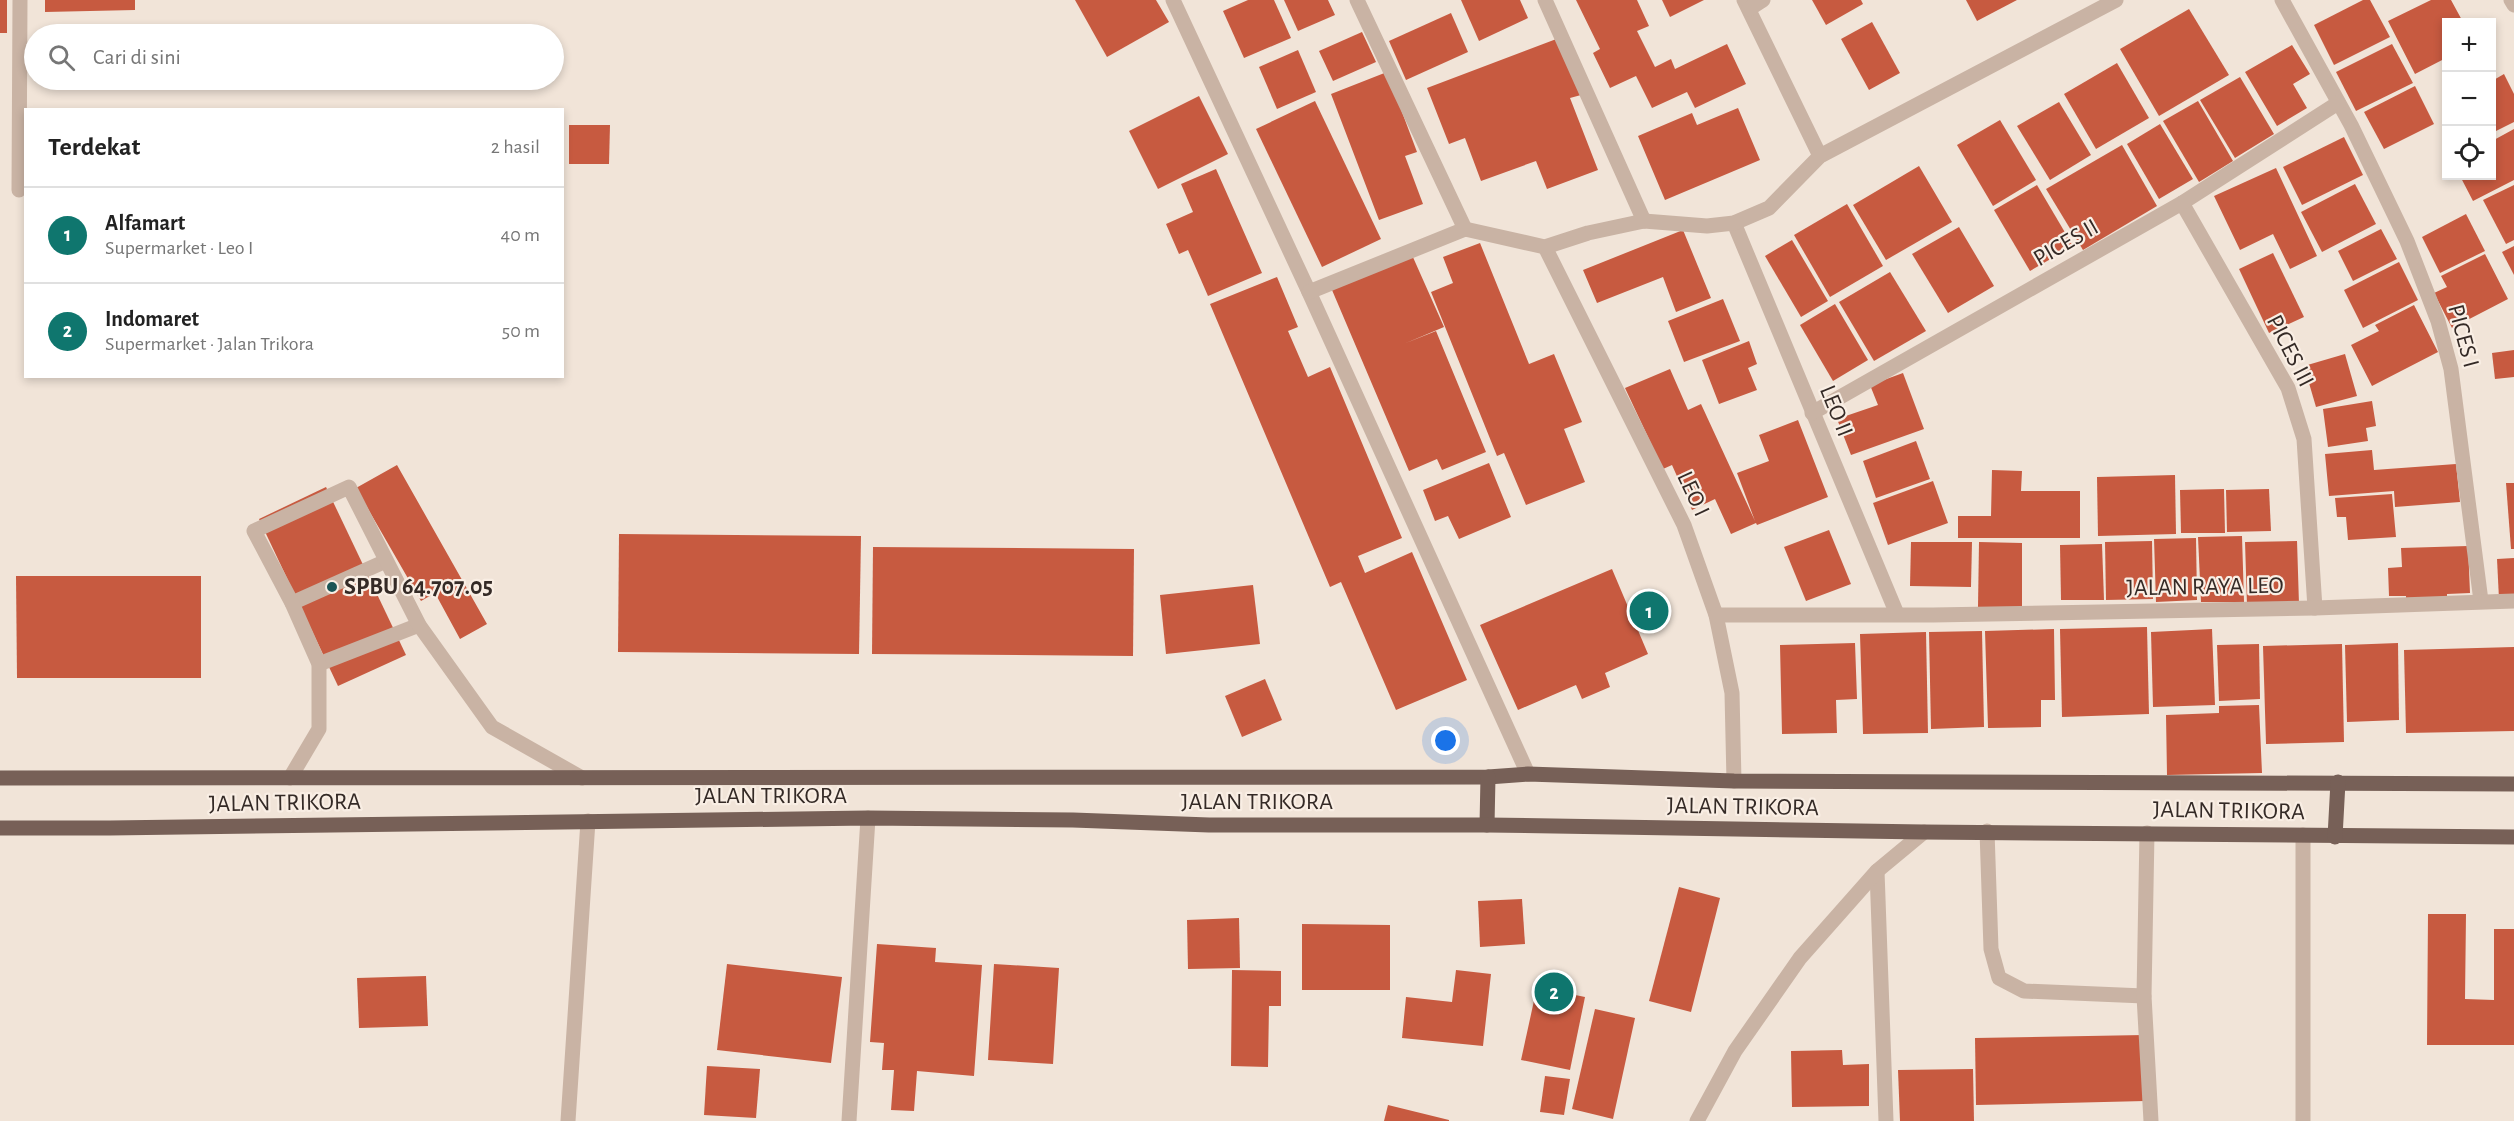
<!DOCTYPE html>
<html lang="id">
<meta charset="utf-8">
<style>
body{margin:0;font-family:"Alegreya Sans",sans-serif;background:#f2f2f2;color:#222}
.controls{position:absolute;right:18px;top:18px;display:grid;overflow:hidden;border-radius:0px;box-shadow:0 3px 9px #0003}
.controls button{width:54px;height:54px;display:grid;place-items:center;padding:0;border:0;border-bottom:2px solid #e0e0e0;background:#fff;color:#222;font:30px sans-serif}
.you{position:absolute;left:1446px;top:741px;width:21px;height:21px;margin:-15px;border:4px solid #fff;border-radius:50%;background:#1a73e8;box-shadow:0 0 0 9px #1a73e833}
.badge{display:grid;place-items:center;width:39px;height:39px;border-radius:50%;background:#0f766e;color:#fff;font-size:20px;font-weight:700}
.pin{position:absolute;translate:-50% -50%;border:3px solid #fff;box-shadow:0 2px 6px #0006}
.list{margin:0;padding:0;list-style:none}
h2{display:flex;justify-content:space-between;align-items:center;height:78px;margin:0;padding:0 24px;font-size:26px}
h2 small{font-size:20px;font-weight:400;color:#767676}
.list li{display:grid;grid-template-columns:39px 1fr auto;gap:18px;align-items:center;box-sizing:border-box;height:96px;padding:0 24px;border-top:2px solid #e0e0e0}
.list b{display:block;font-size:22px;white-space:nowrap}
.list p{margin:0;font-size:20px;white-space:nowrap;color:#767676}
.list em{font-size:20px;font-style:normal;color:#767676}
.icon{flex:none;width:33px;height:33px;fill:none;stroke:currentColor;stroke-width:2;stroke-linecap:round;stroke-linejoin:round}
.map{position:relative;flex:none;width:2514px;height:1121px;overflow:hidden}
.search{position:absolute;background:#fff;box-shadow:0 3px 9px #0003;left:24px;top:24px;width:540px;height:66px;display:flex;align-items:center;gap:15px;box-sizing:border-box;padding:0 21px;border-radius:33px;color:#767676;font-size:22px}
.panel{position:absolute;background:#fff;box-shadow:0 3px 9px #0003;left:24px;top:108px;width:540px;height:270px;border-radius:0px}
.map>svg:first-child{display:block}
</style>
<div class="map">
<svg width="2514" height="1121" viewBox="0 0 2514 1121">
<rect width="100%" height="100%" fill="#f1e4d8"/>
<!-- building -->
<g fill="#c75a40">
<rect x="0" y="0" width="7" height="33"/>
<polygon points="45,0 135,0 135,10 45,12"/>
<polygon points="1075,0 1156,0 1169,22 1107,57"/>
<polygon points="1248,0 1274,0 1291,38 1244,58 1223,11"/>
<polygon points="1284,0 1328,0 1335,15 1298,31"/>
<polygon points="1461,0 1520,0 1528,18 1479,41"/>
<polygon points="1576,0 1637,0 1649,26 1637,31 1655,67 1671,59 1675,69 1727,44 1746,84 1695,108 1687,92 1652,108 1636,76 1610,88 1593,53 1600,49"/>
<polygon points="1662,0 1704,0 1670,17"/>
<polygon points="1812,0 1861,0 1863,4 1826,25"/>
<polygon points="1966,0 2017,0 1977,21"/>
<polygon points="2363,0 2370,0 2390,37 2334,65 2314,25"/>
<polygon points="2431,0 2451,0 2463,22 2446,22 2446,58 2415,74 2388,21"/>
<polygon points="2189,9 2229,75 2159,116 2120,49"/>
<polygon points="1451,13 1468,52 1406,80 1389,41"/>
<polygon points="1872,22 1900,73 1869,90 1841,39"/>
<polygon points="1362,32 1376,62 1333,81 1319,51"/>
<polygon points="1559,38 1581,95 1570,98 1598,170 1547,189 1536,161 1481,181 1465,138 1449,144 1427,88"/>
<polygon points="2392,44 2413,83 2356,111 2336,72"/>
<polygon points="2292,45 2310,74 2293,84 2307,108 2277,126 2245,72"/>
<polygon points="1298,50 1316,92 1277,109 1259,67"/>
<polygon points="2117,63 2149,118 2096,149 2064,94"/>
<polygon points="1387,72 1417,152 1405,156 1423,204 1379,220 1331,94"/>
<polygon points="2504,74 2514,94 2514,122 2492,133 2492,81"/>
<polygon points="2240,77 2274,134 2235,158 2200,100"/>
<polygon points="2415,86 2434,124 2384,149 2364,112"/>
<polygon points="1199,96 1228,154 1158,189 1129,131"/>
<polygon points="1315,101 1381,239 1322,267 1256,129"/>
<polygon points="2198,101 2233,161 2199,182 2163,121"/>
<polygon points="2059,102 2091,155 2050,180 2017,126"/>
<polygon points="1738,108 1760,160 1665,200 1638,136 1692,113 1697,125"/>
<polygon points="2000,120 2036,180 1993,206 1957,145"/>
<polygon points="2160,124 2193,179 2159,199 2127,144"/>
<polygon points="569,125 610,125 609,164 569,164"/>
<polygon points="2514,129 2514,180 2473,201 2460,176 2492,176 2492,141"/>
<polygon points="2344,137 2363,175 2302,205 2283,167"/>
<polygon points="2122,145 2157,206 2083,250 2046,189"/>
<polygon points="1919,166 1952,222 1886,260 1853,205"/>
<polygon points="2276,168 2317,256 2290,269 2273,234 2240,250 2214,196"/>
<polygon points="1216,169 1262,273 1208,296 1188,250 1179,254 1166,224 1193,212 1181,184"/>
<polygon points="2355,184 2376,224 2322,252 2301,212"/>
<polygon points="2037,185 2073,246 2030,271 1994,210"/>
<polygon points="2514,185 2514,240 2506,244 2483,200"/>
<polygon points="1847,204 1883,266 1830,297 1794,235"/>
<polygon points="2466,214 2485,251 2440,273 2422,237"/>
<polygon points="1959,227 1994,286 1948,313 1912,254"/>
<polygon points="2381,229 2397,259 2353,281 2338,251"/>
<polygon points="1683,230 1711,298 1676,312 1663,277 1597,303 1583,270"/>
<polygon points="1792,240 1828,301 1801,317 1765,256"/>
<polygon points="1480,243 1529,364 1554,354 1582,422 1564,429 1585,482 1526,505 1504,453 1497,456 1431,292 1453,283 1443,257"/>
<polygon points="2514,246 2514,275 2502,252"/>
<polygon points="2273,253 2304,317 2269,333 2239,269"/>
<polygon points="2485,254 2508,299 2452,328 2434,293 2447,287 2441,276"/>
<polygon points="1412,255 1444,327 1406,343 1436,331 1486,452 1442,470 1437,459 1409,471 1332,290"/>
<polygon points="2399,262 2418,300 2363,328 2344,290"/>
<polygon points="1890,272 1926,331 1874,361 1839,302"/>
<polygon points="1277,277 1298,327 1288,331 1308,377 1330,367 1402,538 1358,556 1365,573 1412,552 1467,680 1396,710 1341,582 1330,587 1210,304"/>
<polygon points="1723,299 1740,341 1684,362 1668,321"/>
<polygon points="1835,304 1868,360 1833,381 1800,325"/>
<polygon points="2414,305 2438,352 2372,386 2351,345 2379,331 2375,325"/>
<polygon points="1749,341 1757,364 1748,368 1757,390 1719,404 1702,360"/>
<polygon points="2514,350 2514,377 2495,379 2492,353"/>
<polygon points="2345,354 2357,396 2316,407 2304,366"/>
<polygon points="1670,369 1688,410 1701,404 1755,521 1737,473 1769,461 1759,435 1798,420 1828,497 1757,525 1756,523 1731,534 1715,499 1692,510 1672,465 1663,469 1625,388"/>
<polygon points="1903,373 1924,429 1851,455 1837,419 1878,405 1870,385"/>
<polygon points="2372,401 2376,426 2366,428 2368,441 2328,447 2323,409"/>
<polygon points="1916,441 1930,479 1876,498 1863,461"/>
<polygon points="2372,450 2374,470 2456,464 2460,502 2395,507 2394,491 2329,496 2325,454"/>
<polygon points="1489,463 1511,517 1459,539 1448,516 1435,521 1423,490"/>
<polygon points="397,465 487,624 460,639 435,593 421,601 356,488"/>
<polygon points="1992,470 2022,471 2021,491 2080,491 2080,538 1958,538 1958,516 1991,516"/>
<polygon points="2175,475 2176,534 2098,536 2097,477"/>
<polygon points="1933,481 1948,523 1888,545 1873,503"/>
<polygon points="2506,483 2514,483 2514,549 2511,549"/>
<polygon points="326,487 406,655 338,686 259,519"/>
<polygon points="2224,489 2225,533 2181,533 2180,490"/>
<polygon points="2269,489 2271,531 2227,532 2226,490"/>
<polygon points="2392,494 2396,537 2348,540 2346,517 2337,517 2335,498"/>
<polygon points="1829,530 1851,584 1806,601 1784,547"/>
<polygon points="619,534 861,536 859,654 618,652"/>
<polygon points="2242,536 2244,602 2201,602 2198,537"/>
<polygon points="2196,538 2197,600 2156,602 2154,539"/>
<polygon points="2152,541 2153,599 2106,600 2105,542"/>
<polygon points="2297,541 2299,605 2247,606 2245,542"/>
<polygon points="1911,542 1972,542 1971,587 1910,586"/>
<polygon points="1979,542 2022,543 2022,607 1978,607"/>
<polygon points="2102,544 2104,600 2061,600 2060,545"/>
<polygon points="2468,546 2470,593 2447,594 2447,601 2406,603 2406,596 2389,596 2388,568 2402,567 2401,548"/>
<polygon points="873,547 1134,549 1133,656 872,654"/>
<polygon points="2514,558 2514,598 2499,599 2497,559"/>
<polygon points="1612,569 1648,654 1605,673 1610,687 1582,699 1576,685 1518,710 1480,625"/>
<polygon points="16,576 201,576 201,678 17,678"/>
<polygon points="1253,585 1260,644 1166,654 1160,595"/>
<polygon points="2147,627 2149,714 2062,717 2060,629"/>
<polygon points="2054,629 2055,700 2041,700 2041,727 1988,728 1985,631"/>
<polygon points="2212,629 2215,705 2153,707 2151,632"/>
<polygon points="1982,631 1984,727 1931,729 1929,632"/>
<polygon points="1926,632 1928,733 1863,734 1860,634"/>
<polygon points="1855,643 1857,699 1836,700 1837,733 1782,734 1780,645"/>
<polygon points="2398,643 2399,720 2347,722 2345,645"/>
<polygon points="2259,644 2260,699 2219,701 2217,645"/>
<polygon points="2342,644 2344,742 2266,744 2263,646"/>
<polygon points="2514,647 2514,731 2406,733 2404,650"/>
<polygon points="1265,679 1282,720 1242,737 1225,696"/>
<polygon points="2259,705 2262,773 2167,775 2166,715 2219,713 2219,706"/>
<polygon points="1679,887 1720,898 1691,1012 1649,1001"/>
<polygon points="1522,899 1525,944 1480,947 1478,901"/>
<polygon points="2428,914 2466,914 2465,999 2494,1000 2494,929 2514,929 2514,1045 2427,1045"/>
<polygon points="1239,918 1240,968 1188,969 1187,920"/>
<polygon points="1302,924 1390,925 1390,990 1302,990"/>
<polygon points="877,944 936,948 935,962 982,965 974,1076 917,1071 914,1111 891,1110 894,1070 882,1070 884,1043 870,1042"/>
<polygon points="727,964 842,977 831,1063 717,1050"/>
<polygon points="994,964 1059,968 1053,1064 988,1060"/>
<polygon points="1232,970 1281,971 1281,1006 1269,1006 1268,1067 1231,1066"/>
<polygon points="1456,970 1491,974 1483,1046 1402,1038 1406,997 1452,1002"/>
<polygon points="426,976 428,1026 359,1028 357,978"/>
<polygon points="1537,987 1585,997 1570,1070 1521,1060"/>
<polygon points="1595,1009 1635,1018 1613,1119 1572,1109"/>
<polygon points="2144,1035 2145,1101 1976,1105 1975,1038"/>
<polygon points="1842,1050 1843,1065 1869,1064 1869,1106 1792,1107 1791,1051"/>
<polygon points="707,1066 760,1069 756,1118 704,1115"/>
<polygon points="1973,1069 1974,1121 1900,1121 1898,1070"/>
<polygon points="1545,1076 1570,1079 1564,1115 1540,1112"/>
<polygon points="1388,1105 1449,1120 1449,1121 1384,1121"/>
</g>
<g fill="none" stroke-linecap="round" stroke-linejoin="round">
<!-- minor -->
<g stroke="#c9b3a4" stroke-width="15">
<polyline points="1173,0 1309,292 1528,774"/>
<polyline points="1357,0 1465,229"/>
<polyline points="1545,0 1644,221"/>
<polyline points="1744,0 1820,156"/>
<polyline points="2282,0 2351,125 2407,241 2438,321 2451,369 2481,601"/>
<polyline points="2511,0 2514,5"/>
<polyline points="1749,9 1763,0"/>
<polyline points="19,190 20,0"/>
<polyline points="2182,203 2288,388 2304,439 2315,608"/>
<polyline points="1734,223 1897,614"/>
<polyline points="1545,247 1684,525 1716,615 1732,693 1734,781"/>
<polyline points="1309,292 1465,229 1545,247 1588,233 1644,221 1707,226 1734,223 1769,208 1820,156 2116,0"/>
<polyline points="1812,413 2182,203 2338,103"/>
<polyline points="292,603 386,561"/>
<polyline points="1716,615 1933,615 2315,608 2514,601"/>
<polyline points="319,664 419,625"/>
<polyline points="290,778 319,729 319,664 292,603 254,531 349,487 419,625 492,727 582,778"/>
<polyline points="1987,831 1991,949 1999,978 2024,991 2144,996"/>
<polyline points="2147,833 2144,996 2151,1121"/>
<polyline points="2303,835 2303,1121"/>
<polyline points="1877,871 1886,1121"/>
<polyline points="568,1121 588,821"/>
<polyline points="849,1121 868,818"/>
<polyline points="1697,1121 1735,1051 1800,958 1877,871 1924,832"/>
</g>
<!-- major -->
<g stroke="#776057" stroke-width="15">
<polyline points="0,778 1488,777 1528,774 1734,781 2514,784"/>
<polyline points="1487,825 1488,777"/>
<polyline points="0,828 110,828 868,818 1073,820 1209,825 1487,825 1924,832 2514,837"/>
<polyline points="2335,837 2338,782"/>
</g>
</g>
<!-- markers -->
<circle fill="#1b5556" stroke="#f9eee4" stroke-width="2" cx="332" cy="587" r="6"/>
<g text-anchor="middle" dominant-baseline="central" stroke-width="4.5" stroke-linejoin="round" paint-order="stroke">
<!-- street labels -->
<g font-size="24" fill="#342a26" stroke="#f9eee4">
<text transform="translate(2066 243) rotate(-30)">PICES II</text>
<text transform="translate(2463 336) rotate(75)">PICES I</text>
<text transform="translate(2290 351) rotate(63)">PICES III</text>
<text transform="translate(1836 411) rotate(68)">LEO II</text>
<text transform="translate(1693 494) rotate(65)">LEO I</text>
<text transform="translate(2205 587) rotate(-1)">JALAN RAYA LEO</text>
<text x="771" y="796">JALAN TRIKORA</text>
<text x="1257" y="802">JALAN TRIKORA</text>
<text transform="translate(285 803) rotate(-1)">JALAN TRIKORA</text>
<text transform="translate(1743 807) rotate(1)">JALAN TRIKORA</text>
<text transform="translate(2229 811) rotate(1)">JALAN TRIKORA</text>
</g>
<!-- poi labels -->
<g font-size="24" font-weight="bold" fill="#342a26" stroke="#f9eee4" text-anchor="start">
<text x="344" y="587">SPBU 64.707.05</text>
</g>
</g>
</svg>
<div class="controls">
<button>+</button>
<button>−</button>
<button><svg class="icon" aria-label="locate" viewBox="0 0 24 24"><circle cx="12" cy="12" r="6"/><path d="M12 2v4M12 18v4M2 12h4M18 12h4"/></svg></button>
</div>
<div class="you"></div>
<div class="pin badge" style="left:1649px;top:611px">1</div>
<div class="pin badge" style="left:1554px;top:992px">2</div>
<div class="search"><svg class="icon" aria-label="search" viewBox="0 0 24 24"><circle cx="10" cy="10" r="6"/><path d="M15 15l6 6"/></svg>Cari di sini</div>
<section class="panel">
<h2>Terdekat<small>2 hasil</small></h2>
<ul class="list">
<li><span class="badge">1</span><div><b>Alfamart</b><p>Supermarket · Leo I</p></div><em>40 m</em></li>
<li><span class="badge">2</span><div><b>Indomaret</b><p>Supermarket · Jalan Trikora</p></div><em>50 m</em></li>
</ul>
</section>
</div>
